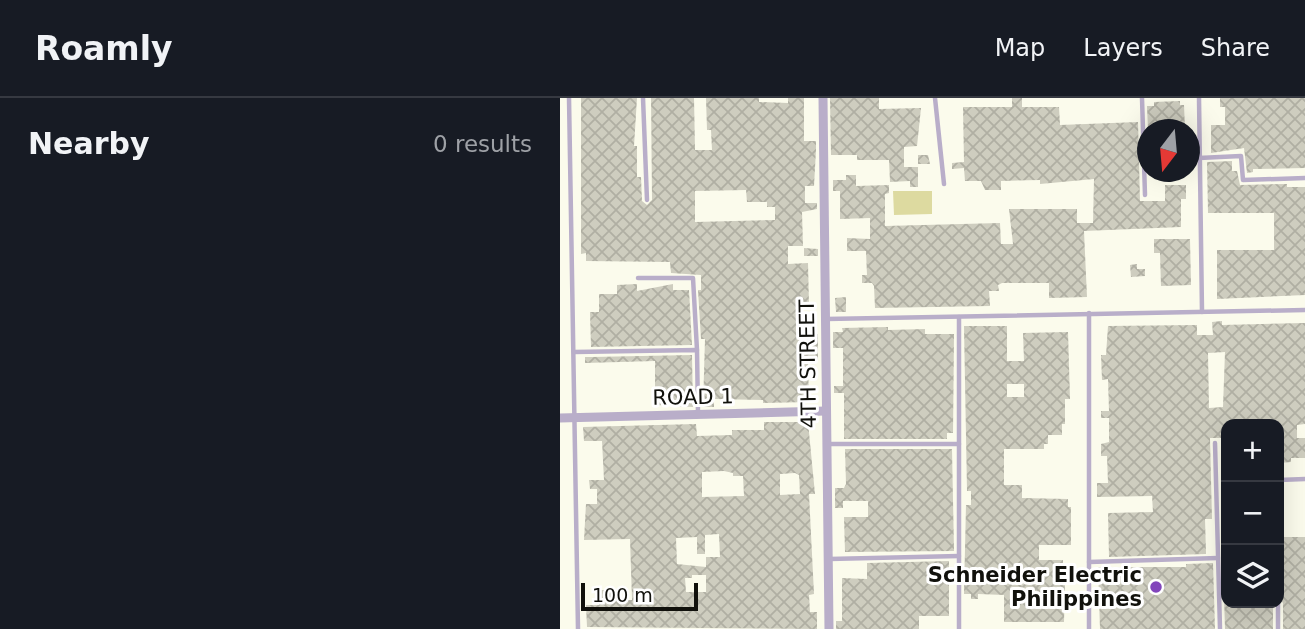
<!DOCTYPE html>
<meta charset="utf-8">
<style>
body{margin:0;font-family:"DejaVu Sans",sans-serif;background:#242831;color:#f1f3f6}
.controls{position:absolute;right:21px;bottom:21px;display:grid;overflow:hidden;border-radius:14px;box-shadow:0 7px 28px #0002}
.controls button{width:63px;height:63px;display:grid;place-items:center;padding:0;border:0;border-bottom:2px solid #363941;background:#171b24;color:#f1f3f6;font:35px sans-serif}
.compass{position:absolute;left:577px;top:21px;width:63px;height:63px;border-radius:50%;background:#171b24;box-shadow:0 7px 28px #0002;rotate:196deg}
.scale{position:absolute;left:21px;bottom:18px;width:117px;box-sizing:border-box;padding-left:7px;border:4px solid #11110c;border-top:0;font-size:19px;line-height:24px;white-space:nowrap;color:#11110c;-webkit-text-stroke:5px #fff;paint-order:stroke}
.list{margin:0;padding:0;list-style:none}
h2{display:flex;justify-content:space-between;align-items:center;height:91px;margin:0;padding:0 28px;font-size:30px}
h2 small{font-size:23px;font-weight:400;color:#9ea1a6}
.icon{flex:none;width:38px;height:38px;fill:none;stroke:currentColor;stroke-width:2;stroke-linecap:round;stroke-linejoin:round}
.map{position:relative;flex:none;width:745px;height:531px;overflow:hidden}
header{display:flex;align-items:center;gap:42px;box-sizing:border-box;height:98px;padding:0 35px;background:#171b24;border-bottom:2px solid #363941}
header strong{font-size:33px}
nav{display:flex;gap:38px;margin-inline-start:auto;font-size:24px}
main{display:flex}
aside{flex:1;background:#171b24}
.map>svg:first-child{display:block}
</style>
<header>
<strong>Roamly</strong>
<nav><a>Map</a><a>Layers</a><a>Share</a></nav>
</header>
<main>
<aside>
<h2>Nearby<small>0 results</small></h2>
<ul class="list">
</ul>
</aside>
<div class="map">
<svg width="745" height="531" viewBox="0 0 745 531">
<defs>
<pattern id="building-cross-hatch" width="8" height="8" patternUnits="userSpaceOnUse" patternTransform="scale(1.75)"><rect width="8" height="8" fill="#cecdbf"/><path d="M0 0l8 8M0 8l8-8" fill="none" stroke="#b0afa3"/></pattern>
</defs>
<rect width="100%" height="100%" fill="#fbfbec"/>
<!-- garden -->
<polygon fill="#dddaa0" points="333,93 372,93 372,116 334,117"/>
<!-- building -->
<g fill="url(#building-cross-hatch)" fill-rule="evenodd">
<path d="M21 0H77L74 48H77V79H81L82 103 87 107 92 102 91 0H134L135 52H152L151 32H147L146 0H199V4L228 5V0H244V43H256V52L254 88H245V105H257V111L242 114 243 148H228V166L248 165 249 207H241L242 224H247V237L258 236V262H248L249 304 203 305V302L154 301V309H143L145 241H141L138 192H141V177L111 175 110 164 26 163V155L21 156ZM186 92 187 104H207V109H215V122L135 124V93Z"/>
<polygon points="270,0 319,0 319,11 361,10 357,48 344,49 344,69 358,69 358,89 350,89 350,83 330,84 329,62 297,62 297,57 271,57"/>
<polygon points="452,0 462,0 462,9 499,9 500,27 578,24 580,103 605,103 605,87 626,87 626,101 621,101 621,129 524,133 527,199 489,200 489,185 442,185 438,187 439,193 429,193 430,208 315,210 314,188 312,185 302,185 302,177 307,177 306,153 287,153 287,140 310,141 310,120 280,121 280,93 273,93 273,82 286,82 286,77 296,77 296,88 329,87 329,95 325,96 325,128 440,125 441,146 453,146 449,111 517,111 517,125 533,125 534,81 480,86 480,82 441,83 441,92 425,92 421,83 405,83 404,70 392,71 392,65 404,64 403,9 452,9"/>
<polygon points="660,0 745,0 745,70 693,71 693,74 687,75 684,50 651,55 651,27 665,27 665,9 660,9"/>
<polygon points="620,3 620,7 624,7 625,32 588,32 587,8 594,8 594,4"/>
<polygon points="358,57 368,57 370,66 358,66"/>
<polygon points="672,63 672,73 677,73 680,87 727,86 727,89 745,89 745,197 657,201 657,152 714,152 714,115 648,115 647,64"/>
<polygon points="594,141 630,141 631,187 601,188 600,155 594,155"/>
<polygon points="244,150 258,151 258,158 244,158"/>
<polygon points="577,166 577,171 585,171 585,178 571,179 570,167"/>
<polygon points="77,186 77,193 113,186 113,192 129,192 132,247 31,249 30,214 39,214 39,196 57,196 57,187"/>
<polygon points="286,199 286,214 276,214 275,200"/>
<path d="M662 223V227L745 225V326L737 327V340H745V360H731V364L719 365V326H666V340H650L652 421H645L646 456 549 459 548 415 593 414 592 398 537 399V385H548L547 358H541V346L549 344V320H541V313H549L548 281 542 282 541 257H546L548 228 637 227V237H653L652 224ZM665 254 663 309 649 310 648 255Z"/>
<path d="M404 228H447V263H464L463 235 508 234 510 301H505V326H502V337H488V346H484V351H444V387H462V400L508 401V409H511V447H479V462H503V466H513V480H505L504 524H444V497L418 496V501H411V496H404L406 407H411V393H407ZM447 286H464V299H447Z"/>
<polygon points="328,229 328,232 365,231 365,236 394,236 393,335 387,335 387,341 284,341 284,295 274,295 274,288 283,288 283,250 273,250 273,234 283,234 282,230"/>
<polygon points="132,257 133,309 95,307 95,263 25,265 25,259 32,259"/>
<path d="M204 324H248L255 396H249L254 496 249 497 250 514H257V531L27 529 26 507H39V492H52V502H72L70 441 24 442 26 406H37V391H30L29 382H44L42 343H24L23 329 136 326 137 338 172 337V332H204ZM164 373 173 375V378H183L184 398 142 399V374ZM235 375 239 377 240 396 220 397V376ZM159 436 160 459H146V469L117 466 116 440 137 439V456H145V437ZM132 477H146V494H126L125 480H132Z"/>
<polygon points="285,351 392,351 394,453 285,454 284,419 308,419 308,403 283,403 283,410 275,410 275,390 284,390 286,386"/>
<polygon points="661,380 666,380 666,420 662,420"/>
<polygon points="719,439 745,439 745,531 723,531 723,505 719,500"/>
<polygon points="663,462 666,462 666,505 713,505 713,531 665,531"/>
<polygon points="389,463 389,518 359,518 359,531 276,531 276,523 282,523 282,480 307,481 307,465"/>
<polygon points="653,465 655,531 540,531 538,469 626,469 626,466"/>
</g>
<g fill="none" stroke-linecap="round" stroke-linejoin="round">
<!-- lane -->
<g stroke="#b9aec9" stroke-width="4.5">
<polyline points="9,0 18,531"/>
<polyline points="83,0 87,102"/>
<polyline points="375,0 384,86"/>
<polyline points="582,0 585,97"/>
<polyline points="639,0 642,214"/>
<polyline points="639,60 681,58 683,82 745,80"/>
<polyline points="78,180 133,180 137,252"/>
<polyline points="529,215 529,531"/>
<polyline points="399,219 399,531"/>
<polyline points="266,221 745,212"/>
<polyline points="14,254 137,252 138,316"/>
<polyline points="655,345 660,531"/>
<polyline points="267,346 399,346"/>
<polyline points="719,382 745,381"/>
<polyline points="269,461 399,458"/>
<polyline points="529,464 658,460"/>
<polyline points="718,505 718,531"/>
</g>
<!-- street -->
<g stroke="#b9aec9" stroke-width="9">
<polyline points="263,0 269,531"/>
<polyline points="0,320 266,313"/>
</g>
</g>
<!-- markers -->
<circle fill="#8245bb" stroke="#fff" stroke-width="2.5" cx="596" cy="489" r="7"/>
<g text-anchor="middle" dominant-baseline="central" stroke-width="6" stroke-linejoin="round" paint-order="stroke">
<!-- street labels -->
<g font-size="21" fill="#11110c" stroke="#fff">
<text transform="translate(248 266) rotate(-91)">4TH STREET</text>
<text transform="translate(133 299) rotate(-1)">ROAD 1</text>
</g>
<!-- poi labels -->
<g font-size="21" font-weight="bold" fill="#11110c" stroke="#fff" text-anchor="end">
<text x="582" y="477">Schneider Electric<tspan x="582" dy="24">Philippines</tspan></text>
</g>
</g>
</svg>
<div class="controls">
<button>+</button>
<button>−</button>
<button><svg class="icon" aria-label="layers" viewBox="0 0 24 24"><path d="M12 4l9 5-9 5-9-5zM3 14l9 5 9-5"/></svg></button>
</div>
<svg class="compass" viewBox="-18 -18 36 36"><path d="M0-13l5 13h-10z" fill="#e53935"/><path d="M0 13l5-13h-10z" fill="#9ea1a6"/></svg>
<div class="scale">100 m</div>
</div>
</main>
